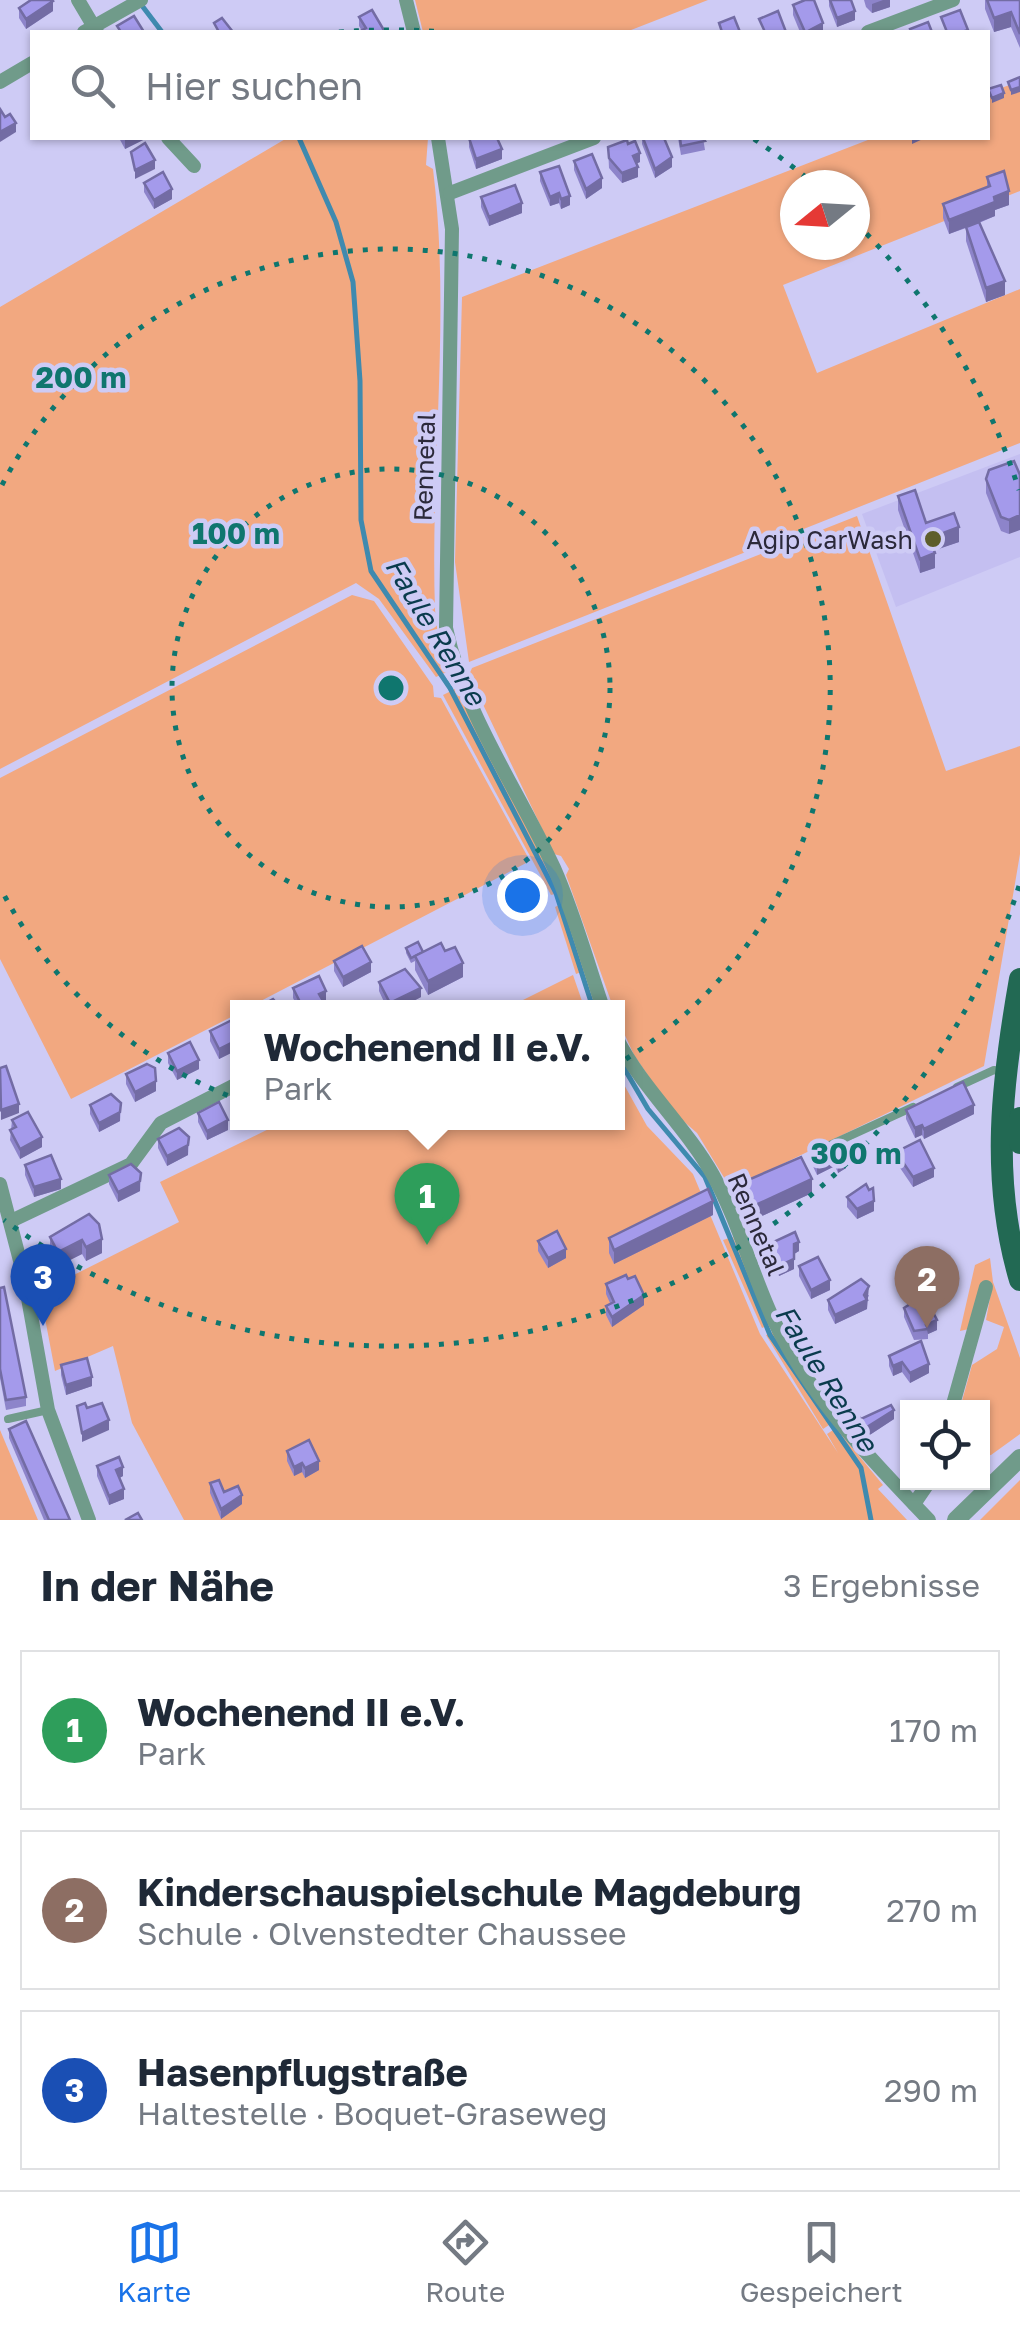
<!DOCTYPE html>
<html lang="de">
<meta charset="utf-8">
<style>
body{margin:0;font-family:"Golos Text",sans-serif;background:#f6f6f7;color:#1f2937}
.controls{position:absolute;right:30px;bottom:30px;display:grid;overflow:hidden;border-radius:0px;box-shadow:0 2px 8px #0004}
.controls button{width:90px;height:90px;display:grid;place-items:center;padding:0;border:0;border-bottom:2px solid #e0e1e3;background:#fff;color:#1f2937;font:50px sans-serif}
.compass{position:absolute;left:780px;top:170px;width:90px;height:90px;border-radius:50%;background:#fff;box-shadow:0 2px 8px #0004;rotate:252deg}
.you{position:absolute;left:522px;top:895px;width:35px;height:35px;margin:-25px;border:8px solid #fff;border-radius:50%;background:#1a73e8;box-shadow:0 0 0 15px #1a73e833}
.badge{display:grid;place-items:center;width:65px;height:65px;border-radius:50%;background:#1a73e8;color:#fff;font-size:32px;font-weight:700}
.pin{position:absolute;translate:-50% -82px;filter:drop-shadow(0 2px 5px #0008)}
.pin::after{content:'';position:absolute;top:52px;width:35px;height:30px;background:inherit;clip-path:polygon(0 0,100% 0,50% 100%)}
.popup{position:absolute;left:230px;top:1000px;width:395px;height:130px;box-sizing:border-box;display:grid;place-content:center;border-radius:0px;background:#fff;filter:drop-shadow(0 2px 8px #0005);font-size:32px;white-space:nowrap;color:#747a83}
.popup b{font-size:38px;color:#1f2937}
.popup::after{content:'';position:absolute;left:50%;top:100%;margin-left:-20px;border:20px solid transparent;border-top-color:#fff}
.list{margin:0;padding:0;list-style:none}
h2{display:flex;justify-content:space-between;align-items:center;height:130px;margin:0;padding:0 40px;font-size:42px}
h2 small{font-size:32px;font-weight:400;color:#747a83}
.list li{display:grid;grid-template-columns:65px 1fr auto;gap:30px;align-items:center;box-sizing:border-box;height:160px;margin:0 20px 20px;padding:0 20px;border:2px solid #e0e1e3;border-radius:0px}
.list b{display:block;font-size:38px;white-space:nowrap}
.list p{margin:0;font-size:32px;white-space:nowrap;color:#747a83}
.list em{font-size:32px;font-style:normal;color:#747a83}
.icon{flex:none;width:55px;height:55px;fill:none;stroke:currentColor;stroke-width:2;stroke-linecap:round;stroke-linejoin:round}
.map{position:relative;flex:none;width:1020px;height:1520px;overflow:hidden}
.search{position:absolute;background:#fff;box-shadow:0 2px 8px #0004;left:30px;right:30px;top:30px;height:110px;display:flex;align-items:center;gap:25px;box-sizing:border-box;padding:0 35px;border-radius:0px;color:#747a83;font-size:38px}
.sheet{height:670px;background:#fff}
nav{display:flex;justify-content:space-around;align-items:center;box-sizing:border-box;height:140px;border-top:2px solid #e0e1e3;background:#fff;font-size:28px;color:#747a83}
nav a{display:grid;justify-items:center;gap:5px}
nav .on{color:#1a73e8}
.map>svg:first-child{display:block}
</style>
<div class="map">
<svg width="1020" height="1520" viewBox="0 0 1020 1520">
<rect width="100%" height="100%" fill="#cecbf5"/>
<!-- built -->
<polygon fill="#c4bff1" points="1020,454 1020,557 896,607 862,514"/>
<!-- green -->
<g fill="#f2a880" fill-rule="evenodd">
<polygon points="415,0 708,0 626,32 423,32"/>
<path d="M1020 81V191L783 285 817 373 1020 289V443L469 662 455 562 462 297 873 138H988V93ZM795 185H855V245H795Z"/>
<path d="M287 138H428L426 165 433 169C451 316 430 463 435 610L438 636 451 670 436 677 379 599 356 583 0 769V307Z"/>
<polygon points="857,516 946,771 1020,746 1020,854 984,1066 731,1189 697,1133 673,1112 634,1055 617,1018 617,1008 613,1007 566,875 569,869 561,856 554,854 469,675 472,668"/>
<polygon points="352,595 374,601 433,686 434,697 441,698 530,861 249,1007 237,1008 237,1014 71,1099 0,959 0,778"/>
<polygon points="459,687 547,866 559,893 551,895 443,695"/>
<polygon points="561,904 584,971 576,974 555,907"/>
<polygon points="573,975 584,1007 509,1007"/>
<polygon points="617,1072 647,1126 693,1174 760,1334 838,1453 827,1434 836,1428 883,1485 878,1489 907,1520 184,1520 132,1423 113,1346 55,1371 40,1292 179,1222 160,1182 281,1123 617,1122"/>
<polygon points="733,1237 769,1325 762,1328 723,1240"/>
<polygon points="990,1258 993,1282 1020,1358 1020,1434 991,1455 983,1456 982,1408 960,1408 972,1365 997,1349 1004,1327 986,1320 992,1287 969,1329 960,1331 975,1265"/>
<polygon points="773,1332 832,1423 823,1429 766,1335"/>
<polygon points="0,1430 38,1520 0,1520"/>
<polygon points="1020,1480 1020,1520 980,1520"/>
</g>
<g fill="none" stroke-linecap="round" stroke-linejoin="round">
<!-- stream -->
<g stroke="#3f8aaf" stroke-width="5">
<polyline points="140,3 162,32"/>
<polyline points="299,138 336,222 353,282 360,381 361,520 371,571 450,688 556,893 593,1008"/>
<polyline points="617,1056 648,1109 705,1177 770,1335 861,1468 871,1520"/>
</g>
<!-- service -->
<g stroke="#709b8a" stroke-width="8">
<polyline points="957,1087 994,1070 1004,1072"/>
<polyline points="830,1145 913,1107"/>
<polyline points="8,1419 48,1410"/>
</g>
<!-- minor -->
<g stroke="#709b8a" stroke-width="14">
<polyline points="78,0 97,32"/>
<polyline points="406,0 414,32"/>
<polyline points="84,32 141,0"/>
<polyline points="868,32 953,0"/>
<polyline points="0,82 32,63"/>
<polyline points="168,138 194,166"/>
<path d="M438 138 452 229 446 628C464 715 518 789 554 868 574 913 587 961 603 1008"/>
<polyline points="450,193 594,138"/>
<path d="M617 1039C643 1089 686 1127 713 1175 739 1222 752 1275 775 1323 813 1401 870 1458 929 1520"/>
<polyline points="0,1184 24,1276 48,1410 89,1520"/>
<polyline points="11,1221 131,1164 161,1123 237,1084"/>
<polyline points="952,1408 986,1287"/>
<polyline points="914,1504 929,1482"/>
</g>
<!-- tertiary -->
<polyline stroke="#709b8a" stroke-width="18" points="956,1520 1020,1458"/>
<!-- primary -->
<g stroke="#226953" stroke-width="22">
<path d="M1020 979C1002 1081 990 1178 1020 1280"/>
<polyline points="1020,1118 1020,1143"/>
</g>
</g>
<!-- wall -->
<g fill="#8d84ca">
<polygon points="829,0 830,0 855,20 837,27 829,6"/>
<polygon points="864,0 890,0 890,7 872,13 866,7"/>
<polygon points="985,0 1020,0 1020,48 1011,27 994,32 985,9"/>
<polygon points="793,5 823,32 800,32 793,15"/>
<polygon points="19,8 53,11 26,29 19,18"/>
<polygon points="359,17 385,32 362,31 359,26"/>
<polygon points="119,138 145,138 145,139 125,149"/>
<polygon points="469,138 502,159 476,169 469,147"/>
<polygon points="642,138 664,138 672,167 655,178 642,144"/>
<polygon points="678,138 703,138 705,150 681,155"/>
<polygon points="608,147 640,162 636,164 638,177 622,183 609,168"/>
<polygon points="574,161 602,188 586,199 574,170"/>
<polygon points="540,172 570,205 561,209 559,203 550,206 540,181"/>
<polygon points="987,177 1009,205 995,210 995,216 979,223 1005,295 986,302 966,241 966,228 949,234 943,218 943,204 987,187"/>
<polygon points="144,183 172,199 154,209 144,192"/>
<polygon points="481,197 522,213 489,226 481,207"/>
<polygon points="1018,471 1009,534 1001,531 986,493 986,479"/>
<polygon points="898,496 926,523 959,542 934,550 935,568 920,573 898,510"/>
<polygon points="406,948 423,952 445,951 463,977 428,995 415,970 415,961 411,963 406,953"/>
<polygon points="334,961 371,972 343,987 334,971"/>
<polygon points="379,982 421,997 400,1008 378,1008 385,1004 379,991"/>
<polygon points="293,988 326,1000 323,1002 323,1008 298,1008 293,998"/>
<polygon points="237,1026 237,1050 219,1059 210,1041 210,1031"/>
<polygon points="168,1053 199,1069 177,1080 168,1063"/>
<polygon points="126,1074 156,1091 135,1102 126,1084"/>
<polygon points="121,1103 120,1121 99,1132 90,1114 90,1105"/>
<polygon points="906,1110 974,1114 924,1139 922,1135 915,1138 906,1119"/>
<polygon points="198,1113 228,1130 207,1140 198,1122"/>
<polygon points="12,1120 42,1147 20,1159 10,1140"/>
<polygon points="189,1137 188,1155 167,1166 158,1148 158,1139"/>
<polygon points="839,1142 846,1168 838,1173 835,1166 817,1175 811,1162 811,1153"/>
<polygon points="896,1152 934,1177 913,1187 896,1162"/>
<polygon points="25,1165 61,1189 34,1197 25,1175"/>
<polygon points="141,1173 140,1191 118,1202 109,1184 109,1175"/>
<polygon points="739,1184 812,1193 749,1222 739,1198"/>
<polygon points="847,1197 874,1211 857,1219 847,1207"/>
<polygon points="713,1215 614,1264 609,1253 609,1238"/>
<polygon points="99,1224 102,1253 86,1261 82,1254 58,1266 50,1251 50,1237"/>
<polygon points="538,1241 566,1258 548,1268 538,1251"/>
<polygon points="769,1244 799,1251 794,1254 794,1269 779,1276 769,1254"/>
<polygon points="799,1266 830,1290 811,1299 799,1276"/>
<polygon points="606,1284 644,1305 612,1327 606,1315 606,1306 610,1303 606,1294"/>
<polygon points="0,1288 26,1397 26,1406 6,1410 0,1378"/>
<polygon points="869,1295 867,1300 867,1309 835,1324 828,1310 828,1300"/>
<polygon points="904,1308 937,1330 928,1334 928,1339 914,1340 904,1317"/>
<polygon points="889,1356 929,1373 910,1383 902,1372 893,1376 889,1366"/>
<polygon points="61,1365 92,1386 66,1395 61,1375"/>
<polygon points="823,1391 836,1391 861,1419 894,1419 859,1442 829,1404 823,1395"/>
<polygon points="9,1429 70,1520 44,1520 9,1438"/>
<polygon points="287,1451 319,1470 305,1478 302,1472 294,1476 287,1461"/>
<polygon points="97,1466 123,1476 119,1478 124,1499 109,1505 97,1476"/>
<polygon points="210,1483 224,1492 242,1504 221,1519 210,1493"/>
</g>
<!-- shaded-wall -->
<g fill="#736ca4">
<polygon points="883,0 890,0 890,7 872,13 872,4"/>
<polygon points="53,1 53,11 26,29 26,19"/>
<polygon points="855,11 855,20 837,27 837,18"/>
<polygon points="1011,12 1011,27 994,32 994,18"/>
<polygon points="823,23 823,32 806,32"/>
<polygon points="1020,87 1020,92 1011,95 1011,90"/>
<polygon points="1004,93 1004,98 992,103 992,98"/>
<polygon points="16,123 16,132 0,142 0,132"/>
<polygon points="129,138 145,138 145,139 125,149 125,139"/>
<polygon points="916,138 925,138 912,144 912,140"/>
<polygon points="502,149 502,159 476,169 476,159"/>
<polygon points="640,153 640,162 633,165 633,156"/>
<polygon points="672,157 672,167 655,178 655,169"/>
<polygon points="155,160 155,169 135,179 135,170"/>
<polygon points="638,167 638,177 622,183 622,173"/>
<polygon points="602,178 602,188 586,199 586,189"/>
<polygon points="172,189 172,199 154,209 154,200"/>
<polygon points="1009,191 1009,205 995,210 995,216 949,234 949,220 994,197"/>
<polygon points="559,193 559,203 550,206 550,197"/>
<polygon points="570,196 570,205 561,209 561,199"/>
<polygon points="522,203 522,213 489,226 489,217"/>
<polygon points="1005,281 1005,295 986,302 986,288"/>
<polygon points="1020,515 1020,530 1009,534 1009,520"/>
<polygon points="959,527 959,542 930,552 930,538"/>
<polygon points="935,553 935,568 920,573 920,559"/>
<polygon points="371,962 371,972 343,987 343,977"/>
<polygon points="463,963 463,977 428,995 428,981"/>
<polygon points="421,988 421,997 400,1008 390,1008 390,1003"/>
<polygon points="326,991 326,1000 323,1002 323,1008 309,1008 319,994"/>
<polygon points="237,1040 237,1050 219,1059 219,1049"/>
<polygon points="199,1060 199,1069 177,1080 177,1071"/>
<polygon points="156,1081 156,1091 135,1102 135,1092"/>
<polygon points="19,1104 19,1113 1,1120 1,1110"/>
<polygon points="974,1105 974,1114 924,1139 924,1129"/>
<polygon points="120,1112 120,1121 99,1132 99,1123"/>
<polygon points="228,1120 228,1130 207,1140 207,1131"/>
<polygon points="922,1125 922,1135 915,1138 915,1128"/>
<polygon points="42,1137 42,1147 20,1159 20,1149"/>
<polygon points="188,1145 188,1155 167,1166 167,1156"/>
<polygon points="835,1157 835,1166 817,1175 817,1165"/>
<polygon points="846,1159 846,1168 838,1173 838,1163"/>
<polygon points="934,1168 934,1177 913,1187 913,1177"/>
<polygon points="61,1179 61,1189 34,1197 34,1187"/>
<polygon points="812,1179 812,1193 749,1222 749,1208"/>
<polygon points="140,1181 140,1191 118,1202 118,1192"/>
<polygon points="713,1201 713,1215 614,1264 614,1250"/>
<polygon points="874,1201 874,1211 857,1219 857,1209"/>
<polygon points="102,1239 102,1253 86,1261 86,1247"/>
<polygon points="82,1240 82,1254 58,1266 58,1252"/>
<polygon points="799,1242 799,1251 794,1254 794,1244"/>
<polygon points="566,1249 566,1258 548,1268 548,1258"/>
<polygon points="794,1259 794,1269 779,1276 779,1266"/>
<polygon points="830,1280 830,1290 811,1299 811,1290"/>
<polygon points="869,1286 867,1309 835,1324 835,1315 864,1295"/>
<polygon points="644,1295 644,1305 612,1327 612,1317"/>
<polygon points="937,1320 937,1330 928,1334 926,1325"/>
<polygon points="902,1362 902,1372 893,1376 893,1366"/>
<polygon points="929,1364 929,1373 910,1383 910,1373"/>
<polygon points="92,1377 92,1386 66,1395 66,1385"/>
<polygon points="894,1410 894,1419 859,1442 859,1432"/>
<polygon points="109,1420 109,1430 82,1442 82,1433"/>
<polygon points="319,1461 319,1470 305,1478 305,1468"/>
<polygon points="302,1463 302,1472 294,1476 294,1467"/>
<polygon points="123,1467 123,1476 116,1480 116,1470"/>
<polygon points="124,1489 124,1499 109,1505 109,1496"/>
<polygon points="242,1495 242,1504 221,1519 221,1509"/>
</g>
<!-- building -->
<g fill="#a49aeb" stroke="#736ca4" stroke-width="2.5">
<polygon points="31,0 52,0 53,1 26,19 19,8"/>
<polygon points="805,0 814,0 823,23 806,32 805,32 793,5"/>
<polygon points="830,0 851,0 855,11 837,18"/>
<polygon points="987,0 1020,0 1020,34 1011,12 994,18"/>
<polygon points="372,10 385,32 359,32 366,28 359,17"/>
<polygon points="960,10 968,30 962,32 947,32 941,17"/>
<polygon points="778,11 786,32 765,32 759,19"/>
<polygon points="134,16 144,32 121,32 117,26"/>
<polygon points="734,17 740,32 722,32 719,23"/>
<polygon points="222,18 233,32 219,32 214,23"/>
<polygon points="928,22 932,32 911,32 910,29"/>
<polygon points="1020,77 1020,87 1011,90 1008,82"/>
<polygon points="1001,85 1004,93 992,98 988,89"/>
<polygon points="0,109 5,117 10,114 16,123 0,132"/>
<polygon points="469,138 497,138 502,149 476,159"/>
<polygon points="643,138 664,138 672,157 655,169"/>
<polygon points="680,138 703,138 705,141 681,146"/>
<polygon points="627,140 628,144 635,141 640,153 633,156 638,167 622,173 609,158 608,147"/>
<polygon points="145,143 155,160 135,170 131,152"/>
<polygon points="592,154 602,178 586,189 574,161"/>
<polygon points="559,166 570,196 561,199 559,193 550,197 540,172"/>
<polygon points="1004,171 1009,191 994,197 995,202 949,220 943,204 990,186 987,177"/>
<polygon points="163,172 172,189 154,200 144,183"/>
<polygon points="515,185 522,203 489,217 481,197"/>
<polygon points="979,222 1005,281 986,288 966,227"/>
<polygon points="1014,461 1020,475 1020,515 1009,520 1001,517 986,479 989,470"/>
<polygon points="915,490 926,523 954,513 959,527 930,538 935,553 920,559 898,496"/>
<polygon points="418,942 423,952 411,958 406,948"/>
<polygon points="441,943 445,951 455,947 463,963 428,981 415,956"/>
<polygon points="362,946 371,962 343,977 334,961"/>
<polygon points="405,969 421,988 390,1003 379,982"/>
<polygon points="319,976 326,991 319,994 323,1001 309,1008 303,1008 293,988"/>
<polygon points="273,999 281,1008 257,1008"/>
<polygon points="232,1020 237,1026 237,1040 219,1049 210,1031"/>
<polygon points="190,1042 199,1060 177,1071 168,1053"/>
<polygon points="147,1064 155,1068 156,1081 135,1092 126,1074"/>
<polygon points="6,1066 19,1104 1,1110 0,1068"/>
<polygon points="963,1082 974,1105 924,1129 922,1125 915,1128 906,1110"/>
<polygon points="111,1094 121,1103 120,1112 99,1123 90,1105"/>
<polygon points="219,1102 228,1120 207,1131 198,1113"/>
<polygon points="28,1112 42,1137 20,1149 10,1130 16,1127 12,1120"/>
<polygon points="179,1128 189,1137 188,1145 167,1156 158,1139"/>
<polygon points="920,1140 934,1168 913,1177 896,1152"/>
<polygon points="839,1142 846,1159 838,1163 835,1157 817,1165 811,1153"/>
<polygon points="51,1155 61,1179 34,1187 25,1165"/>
<polygon points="801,1157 812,1179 749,1208 739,1184"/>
<polygon points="131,1164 141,1173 140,1181 118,1192 109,1175"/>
<polygon points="866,1184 869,1190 873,1188 874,1201 857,1209 847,1197"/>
<polygon points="708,1189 713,1201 614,1250 609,1238"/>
<polygon points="89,1214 99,1224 102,1239 86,1247 82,1240 58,1252 50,1237"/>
<polygon points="557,1231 566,1249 548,1258 538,1241"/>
<polygon points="795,1232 799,1242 794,1244 794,1259 779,1266 769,1244"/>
<polygon points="818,1257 830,1280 811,1290 799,1266"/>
<polygon points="626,1275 628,1279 635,1276 644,1295 612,1317 606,1306 614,1302 606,1284"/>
<polygon points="861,1279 869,1286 864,1295 867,1300 835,1315 828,1300"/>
<polygon points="4,1287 26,1397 6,1400 0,1369 0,1288"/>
<polygon points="924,1295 937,1320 926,1325 928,1329 914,1331 904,1308"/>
<polygon points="921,1341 929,1364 910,1373 902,1362 893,1366 889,1356"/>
<polygon points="87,1358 92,1377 66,1385 61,1365"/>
<polygon points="834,1387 836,1391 829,1394 829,1399 823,1391"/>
<polygon points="838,1390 861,1419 891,1405 894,1410 859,1432 829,1394"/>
<polygon points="85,1403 87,1408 102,1403 109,1420 82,1433 77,1406"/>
<polygon points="26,1421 70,1520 49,1520 9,1429"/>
<polygon points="309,1440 319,1461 305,1468 302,1463 294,1467 287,1451"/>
<polygon points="119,1457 123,1467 116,1470 124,1489 109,1496 97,1466"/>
<polygon points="219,1480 224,1492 238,1486 242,1495 221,1509 210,1483"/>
<polygon points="138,1513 142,1520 125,1520"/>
</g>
<!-- distance rings -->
<g fill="none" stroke="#0f766e" stroke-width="5" stroke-dasharray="5 10">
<circle cx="391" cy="688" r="219"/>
<path d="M2 485A439 439 0 1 1 2 891"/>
<path d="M1019 886A658 658 0 0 1 4 1220M339 32A658 658 0 0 1 443 32M754 139A658 658 0 0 1 814 184M856 223A658 658 0 0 1 1019 490"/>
</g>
<!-- markers -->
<circle fill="#5e5e2b" stroke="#cecbf5" stroke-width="4" cx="933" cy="539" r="10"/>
<g text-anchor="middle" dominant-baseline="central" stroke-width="9" stroke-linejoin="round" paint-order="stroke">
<!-- street labels -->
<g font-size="25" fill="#2b293a" stroke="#cecbf5">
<text transform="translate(424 467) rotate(-88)">Rennetal</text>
<text transform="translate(757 1224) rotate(67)">Rennetal</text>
</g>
<!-- poi labels -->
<g font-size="25" fill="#2b293a" stroke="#cecbf5" text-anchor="end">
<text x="913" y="539">Agip CarWash</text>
</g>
<!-- water labels -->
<g font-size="28" font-style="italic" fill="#0a3b4d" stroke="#cecbf5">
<text transform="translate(436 631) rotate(59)">Faule Renne</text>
<text transform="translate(827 1378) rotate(58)">Faule Renne</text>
</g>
</g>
<circle cx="391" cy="688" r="15" fill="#0f766e" stroke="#cecbf5" stroke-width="5"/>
<g font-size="30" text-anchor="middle" font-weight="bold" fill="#0f766e" stroke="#cecbf5" stroke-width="9" stroke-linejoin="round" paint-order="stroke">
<text x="81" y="388">200 m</text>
<text x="236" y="544">100 m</text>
<text x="856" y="1164">300 m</text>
</g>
</svg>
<div class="controls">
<button><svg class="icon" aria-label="locate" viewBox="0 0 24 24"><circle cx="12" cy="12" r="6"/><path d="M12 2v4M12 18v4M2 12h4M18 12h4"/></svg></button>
</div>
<svg class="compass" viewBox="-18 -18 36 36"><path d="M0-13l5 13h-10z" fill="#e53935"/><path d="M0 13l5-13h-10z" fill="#747a83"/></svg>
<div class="you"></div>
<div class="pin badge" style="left:427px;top:1245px;background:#2e9e5b">1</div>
<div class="popup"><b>Wochenend II e.V.</b>Park</div>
<div class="pin badge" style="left:927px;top:1328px;background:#8d6e63">2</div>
<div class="pin badge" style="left:43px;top:1326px;background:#1a4fb4">3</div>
<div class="search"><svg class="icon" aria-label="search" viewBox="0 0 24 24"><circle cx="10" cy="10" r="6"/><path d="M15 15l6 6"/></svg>Hier suchen</div>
</div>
<section class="sheet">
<h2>In der Nähe<small>3 Ergebnisse</small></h2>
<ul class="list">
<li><span class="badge" style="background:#2e9e5b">1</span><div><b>Wochenend II e.V.</b><p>Park</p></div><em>170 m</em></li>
<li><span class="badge" style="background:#8d6e63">2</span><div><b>Kinderschauspielschule Magdeburg</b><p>Schule · Olvenstedter Chaussee</p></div><em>270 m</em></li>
<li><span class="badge" style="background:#1a4fb4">3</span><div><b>Hasenpflugstraße</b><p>Haltestelle · Boquet-Graseweg</p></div><em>290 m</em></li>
</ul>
</section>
<nav>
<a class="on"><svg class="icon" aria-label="map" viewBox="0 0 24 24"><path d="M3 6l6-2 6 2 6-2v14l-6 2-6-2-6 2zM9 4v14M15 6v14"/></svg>Karte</a>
<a><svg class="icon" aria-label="directions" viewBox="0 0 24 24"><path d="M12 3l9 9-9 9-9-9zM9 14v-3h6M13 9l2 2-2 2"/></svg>Route</a>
<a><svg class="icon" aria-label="saved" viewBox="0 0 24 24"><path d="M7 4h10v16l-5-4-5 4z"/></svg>Gespeichert</a>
</nav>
